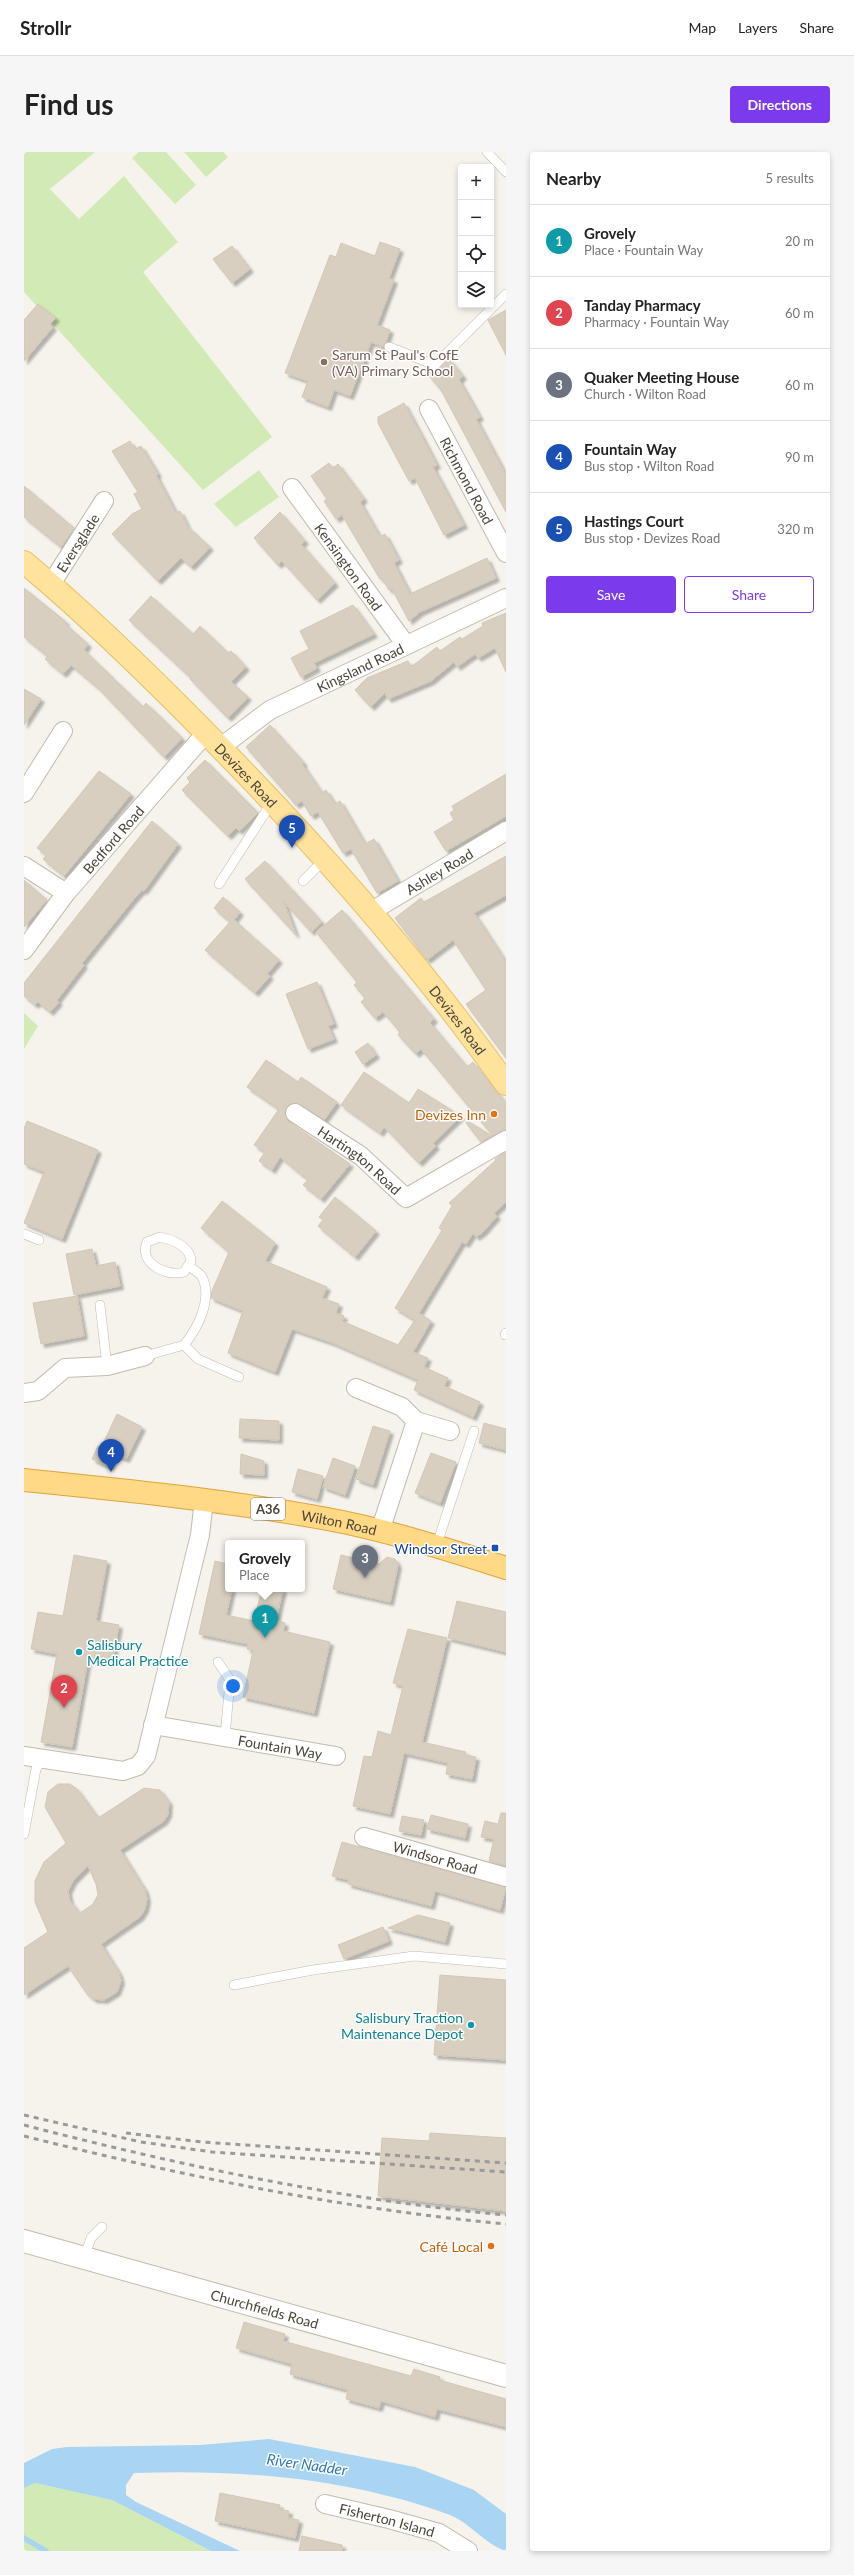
<!DOCTYPE html>
<meta charset="utf-8">
<style>
body{margin:0;font-family:Lato,sans-serif;background:#f6f6f6;color:#222}
.controls{position:absolute;right:12px;top:12px;display:grid;overflow:hidden;border-radius:4px;box-shadow:0 2px 6px #0003}
.controls button{width:36px;height:36px;display:grid;place-items:center;padding:0;border:0;border-bottom:1px solid #e0e0e0;background:#fff;color:#222;font:20px sans-serif}
.you{position:absolute;left:209px;top:1534px;width:14px;height:14px;margin:-10px;border:3px solid #fff;border-radius:50%;background:#1a73e8;box-shadow:0 0 0 6px #1a73e833}
.badge{display:grid;place-items:center;width:26px;height:26px;border-radius:50%;background:#7c3aed;color:#fff;font-size:13px;font-weight:700}
.pin{position:absolute;translate:-50% -33px;filter:drop-shadow(0 1px 2px #0008)}
.pin::after{content:'';position:absolute;top:21px;width:14px;height:12px;background:inherit;clip-path:polygon(0 0,100% 0,50% 100%)}
.popup{position:absolute;left:201px;top:1388px;width:80px;height:52px;box-sizing:border-box;display:grid;place-content:center;border-radius:4px;background:#fff;filter:drop-shadow(0 1px 3px #0005);font-size:13px;white-space:nowrap;color:#767676}
.popup b{font-size:15px;color:#222}
.popup::after{content:'';position:absolute;left:50%;top:100%;margin-left:-8px;border:8px solid transparent;border-top-color:#fff}
.list{margin:0;padding:0;list-style:none}
h2{display:flex;justify-content:space-between;align-items:center;height:52px;margin:0;padding:0 16px;font-size:17px}
h2 small{font-size:13px;font-weight:400;color:#767676}
.list li{display:grid;grid-template-columns:26px 1fr auto;gap:12px;align-items:center;box-sizing:border-box;height:72px;padding:0 16px;border-top:1px solid #e0e0e0}
.list b{display:block;font-size:15px;white-space:nowrap}
.list p{margin:0;font-size:13px;white-space:nowrap;color:#767676}
.list em{font-size:13px;font-style:normal;color:#767676}
.actions{display:flex;gap:8px;padding:12px 16px}
.actions a{flex:1;padding:9px 0;border:1px solid #7c3aed;border-radius:4px;text-align:center;font-size:14px;color:#7c3aed}
.actions .main{background:#7c3aed;color:#fff}
.icon{flex:none;width:22px;height:22px;fill:none;stroke:currentColor;stroke-width:2;stroke-linecap:round;stroke-linejoin:round}
.map{position:relative;flex:none;width:482px;height:2399px;overflow:hidden;border-radius:4px}
header{display:flex;align-items:center;gap:24px;box-sizing:border-box;height:56px;padding:0 20px;background:#fff;border-bottom:1px solid #e0e0e0}
header strong{font-size:19px}
nav{display:flex;gap:22px;margin-inline-start:auto;font-size:14px}
.intro{display:flex;align-items:center;justify-content:space-between;box-sizing:border-box;height:96px;padding:0 24px}
h1{margin:0;font-size:28px}
.button{padding:10px 18px;border-radius:4px;background:#7c3aed;color:#fff;font-size:14px;font-weight:700}
main{display:flex;gap:24px;padding:0 24px}
aside{flex:1;background:#fff;border-radius:4px;box-shadow:0 2px 6px #0003}
.map>svg:first-child{display:block}
</style>
<header>
<strong>Strollr</strong>
<nav><a>Map</a><a>Layers</a><a>Share</a></nav>
</header>
<div class="intro"><h1>Find us</h1><a class="button">Directions</a></div>
<main>
<div class="map">
<svg width="482" height="2399" viewBox="0 0 482 2399">
<defs>
<filter id="shadow"><feDropShadow dx="3.5" dy="3.5" stdDeviation="1" flood-color="#0004"/></filter>
</defs>
<rect width="100%" height="100%" fill="#f6f3ec"/>
<!-- green -->
<g fill="#d2eab5">
<polygon points="0,0 71,0 26,37 55,67 100,24 154,90 119,120 248,285 179,338 0,140"/>
<polygon points="115,0 142,0 172,33 151,52 108,6"/>
<polygon points="160,0 199,0 204,5 182,25"/>
<polygon points="235,318 255,345 212,375 190,352"/>
<polygon points="0,861 14,874 0,897"/>
<polygon points="11,2331 88,2348 187,2399 0,2399 0,2336"/>
</g>
<!-- water -->
<path fill="#a9d4f2" d="M245 2287 391 2315 450 2338 482 2362V2399C462 2393 446 2371 426 2363 325 2326 216 2317 110 2321L102 2333V2343L112 2350 216 2399H187L88 2348 11 2331 0 2336V2311L28 2297 43 2295 176 2293Z"/>
<g fill="none" stroke-linecap="round" stroke-linejoin="round">
<!-- stream -->
<polyline stroke="#a9d4f2" stroke-width="5.5" points="0,2386 22,2399"/>
</g>
<!-- building -->
<g fill="#d8cfc1" stroke="#d3c7b4" fill-rule="evenodd" filter="url(#shadow)">
<polygon points="356,90 376,97 365,126 370,128 353,173 366,178 362,190 359,195 347,190 326,244 310,238 304,255 278,245 284,229 261,221 306,103 312,105 317,91 351,104"/>
<polygon points="208,94 226,117 208,131 189,107"/>
<polygon points="14,152 32,166 26,172 29,175 0,209 0,168"/>
<polygon points="482,158 482,203 464,168"/>
<polygon points="425,207 439,224 435,228 456,265 452,267 482,323 482,360 417,238 405,224"/>
<polygon points="380,251 413,313 409,315 440,373 420,383 391,326 385,329 354,271 354,265"/>
<polygon points="106,289 111,297 117,294 134,322 132,323 152,361 156,359 164,375 186,395 167,415 157,406 134,429 88,382 108,362 118,357 110,342 114,340 88,299"/>
<polygon points="305,311 309,316 314,312 340,347 336,350 356,385 361,382 375,408 370,411 386,442 463,406 472,426 396,460 385,469 368,437 365,438 358,426 356,427 318,363 312,367 300,349 303,347 287,324"/>
<polygon points="0,334 50,376 37,395 0,365"/>
<polygon points="256,360 281,389 277,392 311,431 293,448 258,409 254,413 230,386"/>
<polygon points="0,436 42,470 41,472 64,492 60,498 119,555 122,551 158,586 140,605 74,536 47,513 39,522 21,507 24,504 0,485"/>
<polygon points="127,444 169,482 176,474 204,501 207,499 222,515 207,530 224,545 204,566 166,527 167,526 105,468"/>
<polygon points="329,453 350,482 290,511 293,516 277,525 267,506 285,497 276,479"/>
<polygon points="482,461 482,520 471,496 454,506 451,502 433,515 430,510 407,529 364,547 361,541 347,555 331,538 343,526 384,509 387,515 413,495 416,499 436,485 438,487 459,474 458,471"/>
<polygon points="0,537 17,547 0,573"/>
<polygon points="246,573 280,611 278,612 298,641 302,638 311,652 316,649 341,692 350,687 374,729 353,741 327,697 319,701 294,660 287,664 278,649 272,653 222,595"/>
<polygon points="181,608 234,661 215,679 212,676 204,684 158,638 166,630 163,626"/>
<polygon points="75,619 107,642 40,724 19,707 23,703 13,696"/>
<polygon points="482,622 482,664 422,699 410,680 430,668 426,661 430,658 428,654"/>
<polygon points="128,669 154,692 120,739 118,738 109,748 58,811 60,813 33,848 35,850 26,860 14,850 11,853 0,844 0,831"/>
<polygon points="482,704 482,743 450,761 482,810 482,906 442,852 462,838 429,788 403,808 371,766 397,746 400,750"/>
<polygon points="241,709 298,770 287,780 260,750 272,783 221,727"/>
<polygon points="0,728 23,748 0,775"/>
<polygon points="199,745 216,760 210,768 255,808 243,822 246,824 231,841 181,798 206,770 190,756"/>
<polygon points="318,758 410,867 406,871 443,915 449,910 482,951 482,978 469,984 397,897 392,902 374,883 376,880 359,860 351,866 337,850 341,846 330,833 333,830 292,780"/>
<polygon points="293,830 310,872 304,874 310,887 284,897 262,842"/>
<polygon points="344,891 352,903 339,912 331,900"/>
<polygon points="242,908 274,930 277,925 313,950 300,968 272,951 266,952 261,960 265,970 326,1012 297,1047 279,1033 284,1028 256,1005 248,1018 235,1009 241,1000 230,993 255,957 223,935"/>
<polygon points="340,920 385,951 394,937 437,964 409,991 412,994 395,1011 360,975 356,981 317,953"/>
<polygon points="3,969 74,998 38,1087 0,1071 20,1020 0,1012 0,977"/>
<polygon points="444,969 468,984 457,990 442,971"/>
<polygon points="482,1000 482,1050 470,1061 473,1064 459,1080 452,1085 449,1081 442,1092 438,1090 395,1161 407,1169 389,1200 404,1206 400,1215 424,1226 420,1234 456,1250 449,1265 390,1238 394,1228 309,1191 268,1177 251,1220 204,1201 219,1159 187,1146 188,1139 205,1100 177,1076 198,1049 251,1091 241,1109 303,1135 298,1146 315,1152 312,1161 320,1164 318,1169 374,1193 391,1168 371,1156 418,1078 415,1076 428,1054 425,1051 472,1008 471,1007"/>
<polygon points="311,1045 352,1079 331,1105 294,1074 299,1068 295,1065"/>
<polygon points="68,1097 72,1114 91,1110 96,1134 50,1143 42,1102"/>
<polygon points="53,1144 60,1184 17,1192 9,1151"/>
<polygon points="93,1262 118,1275 102,1307 92,1303 86,1315 68,1307 74,1294 77,1296"/>
<polygon points="216,1267 255,1269 255,1288 215,1286"/>
<polygon points="460,1271 482,1277 482,1298 455,1291"/>
<polygon points="349,1274 366,1279 349,1333 332,1327"/>
<polygon points="407,1301 432,1310 416,1351 391,1341"/>
<polygon points="217,1302 240,1309 240,1323 216,1322"/>
<polygon points="309,1306 331,1314 321,1343 299,1335"/>
<polygon points="274,1317 299,1324 293,1347 268,1340"/>
<polygon points="50,1403 83,1409 72,1469 95,1473 88,1511 64,1507 48,1595 17,1590 33,1502 7,1497 14,1460 39,1464"/>
<polygon points="317,1403 355,1412 363,1405 371,1407 374,1413 366,1450 309,1437"/>
<polygon points="191,1409 204,1412 204,1437 208,1437 202,1463 230,1469 238,1437 259,1437 252,1468 261,1471 259,1479 306,1490 290,1561 219,1545 229,1499 223,1497 224,1492 175,1482"/>
<polygon points="433,1449 482,1460 482,1500 424,1486"/>
<polygon points="384,1477 423,1486 398,1590 442,1600 441,1603 452,1605 448,1627 422,1622 424,1611 380,1601 366,1662 329,1654 340,1604 348,1605 354,1579 367,1583 379,1534 369,1531"/>
<path d="M34 1632H46L53 1637 74 1666 120 1636 136 1638 145 1650 144 1662 140 1669 96 1698 121 1738 123 1747 121 1757 116 1765 77 1792 95 1821 97 1829 93 1840 80 1848 69 1847 63 1842 44 1814 0 1843V1796L24 1780 11 1750V1729L20 1710 42 1691 21 1655 24 1640ZM64 1714 72 1732 74 1743 69 1752 56 1761 46 1749 44 1739 49 1729Z"/>
<polygon points="477,1661 482,1661 482,1714 465,1709 470,1687 457,1685 461,1669 474,1672"/>
<polygon points="407,1663 444,1672 441,1686 403,1677"/>
<polygon points="378,1664 400,1668 397,1683 375,1679"/>
<polygon points="318,1690 482,1735 476,1758 411,1739 407,1754 324,1732 325,1728 308,1724"/>
<polygon points="394,1763 426,1771 421,1790 364,1776"/>
<polygon points="359,1775 365,1789 320,1807 314,1793"/>
<polygon points="416,1823 482,1828 482,1908 410,1903"/>
<polygon points="406,1981 482,1986 482,2059 354,2044 358,1986 405,1989"/>
<polygon points="220,2170 261,2182 259,2189 387,2224 390,2217 416,2225 415,2228 482,2247 482,2275 413,2257 411,2265 357,2249 355,2256 322,2247 324,2238 266,2222 268,2212 212,2196"/>
<polygon points="196,2341 256,2353 255,2357 265,2359 264,2366 275,2368 271,2386 191,2369"/>
<polygon points="278,2384 318,2393 318,2399 275,2399"/>
</g>
<g fill="none" stroke-linecap="round" stroke-linejoin="round">
<!-- service casing -->
<g stroke="#c2bbae" stroke-width="10">
<g id="service">
<polyline points="463,0 482,20"/>
<polyline points="365,195 411,213 482,142"/>
<polyline points="279,729 301,707"/>
<polyline points="195,732 248,650"/>
<polyline points="0,1082 15,1088"/>
<path d="M136 1085C149 1088 166 1094 167 1109L160 1120C143 1125 114 1112 123 1090Z"/>
<path d="M165 1114 177 1123C190 1145 174 1176 160 1193L174 1207 215 1225"/>
<polyline points="76,1153 83,1214"/>
<polyline points="481,1183 482,1181"/>
<polyline points="121,1204 160,1193"/>
<polyline points="412,1395 450,1279"/>
<polyline points="194,1510 206,1528 201,1585"/>
<polyline points="0,1682 12,1617 18,1607"/>
<polyline points="210,1833 289,1818 390,1804 482,1812"/>
<polyline points="60,2106 67,2086 78,2075"/>
</g>
</g>
<!-- minor casing -->
<g stroke="#c2bbae" stroke-width="20">
<g id="minor">
<path id="s1" d="M405 257 482 401"/>
<path id="s2" d="M268 336 382 493"/>
<path id="s3" d="M27 432 80 349"/>
<path id="s4" d="M197 595 246 558 482 446"/>
<polyline points="0,641 39,579"/>
<polyline points="0,714 42,741"/>
<path id="s5" d="M348 759 482 679"/>
<path id="s6" d="M0 798 42 741 182 581"/>
<path id="s7" d="M271 961 337 1004 382 1046 482 988"/>
<polyline points="332,1236 378,1255 392,1269 356,1379"/>
<polyline points="0,1241 14,1239 41,1216 83,1214 121,1204"/>
<polyline points="392,1269 426,1279"/>
<path id="s8" d="M129 1573 312 1604"/>
<polyline points="0,1604 99,1619 114,1614 122,1604 176,1383 180,1348"/>
<path id="s9" d="M340 1685 482 1725"/>
<path id="s10" d="M301 2352 365 2367 415 2381 444 2399"/>
</g>
</g>
<!-- tertiary casing -->
<g stroke="#c2bbae" stroke-width="24">
<g id="tertiary">
<path id="s11" d="M0 2089 482 2224"/>
</g>
</g>
<!-- primary casing -->
<g stroke="#e6c16a" stroke-width="24">
<g id="primary">
<path id="s12" d="M0 410C64 463 122 520 180 579 290 690 391 805 482 932"/>
</g>
</g>
<!-- trunk casing -->
<g stroke="#e0a43c" stroke-width="24">
<g id="trunk">
<path id="s13" d="M0 1328C99 1338 199 1348 298 1366 360 1377 422 1397 482 1416"/>
</g>
</g>
<!-- service -->
<use href="#service" stroke="#fff" stroke-width="9"/>
<!-- minor -->
<use href="#minor" stroke="#fff" stroke-width="18"/>
<!-- tertiary -->
<use href="#tertiary" stroke="#fff" stroke-width="22"/>
<!-- primary -->
<use href="#primary" stroke="#ffe39c" stroke-width="22"/>
<!-- trunk -->
<use href="#trunk" stroke="#ffd985" stroke-width="22"/>
<!-- rail -->
<g stroke="#9a9a9a" stroke-width="3" stroke-dasharray="5 5" stroke-linecap="butt">
<polyline points="0,1963 117,1990 188,2000 482,2020"/>
<path d="M0 1973C158 2014 319 2048 482 2063"/>
<polyline points="102,1981 178,1990 482,2011"/>
<path d="M0 1984C159 2024 319 2057 482 2072"/>
</g>
</g>
<!-- markers -->
<circle fill="#8d6e63" stroke="#fff" stroke-width="1.5" cx="300" cy="210" r="4"/>
<g fill="#e8710a" stroke="#fff" stroke-width="1.5">
<circle cx="470" cy="962" r="4"/>
<circle cx="467" cy="2094" r="4"/>
</g>
<rect fill="#1a4fb4" stroke="#fff" stroke-width="1.5" x="467" y="1392" width="8" height="8" rx="2"/>
<g fill="#0f9aa8" stroke="#fff" stroke-width="1.5">
<circle cx="55" cy="1500" r="4"/>
<circle cx="447" cy="1873" r="4"/>
</g>
<g text-anchor="middle" dominant-baseline="central" stroke-width="3" stroke-linejoin="round" paint-order="stroke">
<!-- shield labels -->
<rect fill="#fff" stroke="#817c74" stroke-width="1" x="227" y="1346" width="34" height="22" rx="3"/>
<g font-size="13" font-weight="bold" fill="#4b4439">
<text x="244" y="1357">A36</text>
</g>
<!-- education labels -->
<g font-size="14" fill="#785e54" stroke="#fff" text-anchor="start">
<text x="308" y="202">Sarum St Paul's CofE<tspan x="308" dy="16">(VA) Primary School</tspan></text>
</g>
<!-- street labels -->
<g font-size="14" fill="#4b4439" stroke="#fff">
<text stroke="none"><textPath href="#s1" startOffset="81">Richmond Road</textPath></text>
<text stroke="none"><textPath href="#s3" startOffset="49">Eversglade</textPath></text>
<text stroke="none"><textPath href="#s2" startOffset="97">Kensington Road</textPath></text>
<text stroke="none"><textPath href="#s4" startOffset="161">Kingsland Road</textPath></text>
<text stroke="none"><textPath href="#s12" startOffset="308">Devizes Road</textPath></text>
<text stroke="none"><textPath href="#s6" startOffset="142">Bedford Road</textPath></text>
<text stroke="none"><textPath href="#s5" startOffset="78">Ashley Road</textPath></text>
<text stroke="none"><textPath href="#s12" startOffset="632">Devizes Road</textPath></text>
<text stroke="none"><textPath href="#s7" startOffset="80">Hartington Road</textPath></text>
<text stroke="none"><textPath href="#s13" startOffset="318">Wilton Road</textPath></text>
<text stroke="none"><textPath href="#s8" startOffset="129">Fountain Way</textPath></text>
<text stroke="none"><textPath href="#s9" startOffset="74">Windsor Road</textPath></text>
<text stroke="none"><textPath href="#s11" startOffset="250">Churchfields Road</textPath></text>
<text stroke="none"><textPath href="#s10" startOffset="64">Fisherton Island</textPath></text>
</g>
<!-- food labels -->
<g font-size="14" fill="#c56008" stroke="#fff" text-anchor="end">
<text x="462" y="962">Devizes Inn</text>
<text x="459" y="2094">Café Local</text>
</g>
<!-- transit labels -->
<g font-size="14" fill="#164399" stroke="#fff" text-anchor="end">
<text x="463" y="1396">Windsor Street</text>
</g>
<!-- culture labels -->
<g font-size="14" fill="#0d838f" stroke="#fff" text-anchor="start">
<text x="63" y="1492">Salisbury<tspan x="63" dy="16">Medical Practice</tspan></text>
<text x="439" y="1865" text-anchor="end">Salisbury Traction<tspan x="439" dy="16">Maintenance Depot</tspan></text>
</g>
<!-- water labels -->
<g font-size="15" font-style="italic" fill="#2e7ab2" stroke="#fff">
<text transform="translate(283 2312) rotate(8)">River Nadder</text>
</g>
</g>
</svg>
<div class="controls">
<button>+</button>
<button>−</button>
<button><svg class="icon" aria-label="locate" viewBox="0 0 24 24"><circle cx="12" cy="12" r="6"/><path d="M12 2v4M12 18v4M2 12h4M18 12h4"/></svg></button>
<button><svg class="icon" aria-label="layers" viewBox="0 0 24 24"><path d="M12 4l9 5-9 5-9-5zM3 14l9 5 9-5"/></svg></button>
</div>
<div class="you"></div>
<div class="pin badge" style="left:241px;top:1486px;background:#0f9aa8">1</div>
<div class="popup"><b>Grovely</b>Place</div>
<div class="pin badge" style="left:40px;top:1556px;background:#e0444e">2</div>
<div class="pin badge" style="left:341px;top:1426px;background:#6b7280">3</div>
<div class="pin badge" style="left:87px;top:1320px;background:#1a4fb4">4</div>
<div class="pin badge" style="left:268px;top:696px;background:#1a4fb4">5</div>
</div>
<aside>
<h2>Nearby<small>5 results</small></h2>
<ul class="list">
<li><span class="badge" style="background:#0f9aa8">1</span><div><b>Grovely</b><p>Place · Fountain Way</p></div><em>20 m</em></li>
<li><span class="badge" style="background:#e0444e">2</span><div><b>Tanday Pharmacy</b><p>Pharmacy · Fountain Way</p></div><em>60 m</em></li>
<li><span class="badge" style="background:#6b7280">3</span><div><b>Quaker Meeting House</b><p>Church · Wilton Road</p></div><em>60 m</em></li>
<li><span class="badge" style="background:#1a4fb4">4</span><div><b>Fountain Way</b><p>Bus stop · Wilton Road</p></div><em>90 m</em></li>
<li><span class="badge" style="background:#1a4fb4">5</span><div><b>Hastings Court</b><p>Bus stop · Devizes Road</p></div><em>320 m</em></li>
</ul>
<div class="actions"><a class="main">Save</a><a>Share</a></div>
</aside>
</main>
